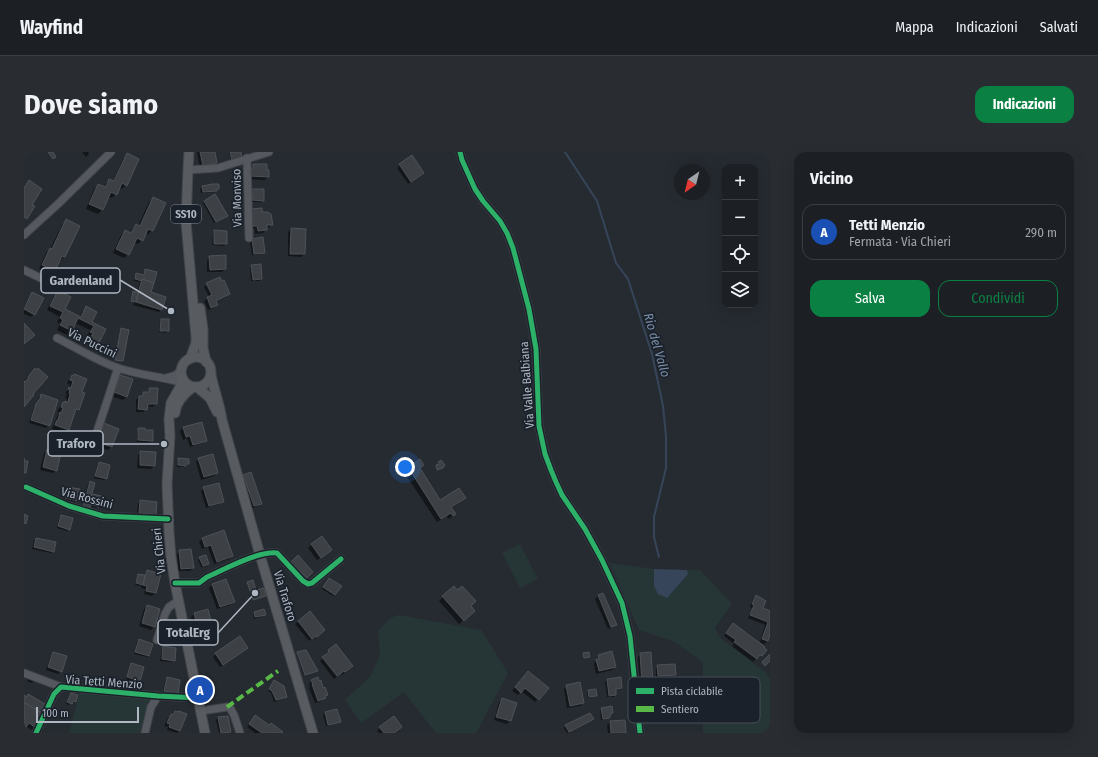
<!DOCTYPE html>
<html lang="it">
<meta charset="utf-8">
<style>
body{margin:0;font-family:"Fira Sans Condensed",sans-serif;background:#292d32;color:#f1f3f6}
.controls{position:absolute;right:12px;top:12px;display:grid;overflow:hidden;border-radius:8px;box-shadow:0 4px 16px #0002}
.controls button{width:36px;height:36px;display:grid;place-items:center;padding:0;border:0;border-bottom:1px solid #3a3e42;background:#1c2025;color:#f1f3f6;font:20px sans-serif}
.compass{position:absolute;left:650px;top:12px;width:36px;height:36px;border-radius:50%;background:#1c2025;box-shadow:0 4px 16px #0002;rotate:215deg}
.scale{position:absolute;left:12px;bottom:10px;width:103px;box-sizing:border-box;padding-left:4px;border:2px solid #afb7c2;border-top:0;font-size:11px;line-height:14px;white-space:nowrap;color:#afb7c2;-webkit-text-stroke:3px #1a212a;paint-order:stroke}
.you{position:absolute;left:381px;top:315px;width:14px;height:14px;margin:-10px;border:3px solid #fff;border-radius:50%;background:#1a73e8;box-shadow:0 0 0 6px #1a73e833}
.badge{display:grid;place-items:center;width:26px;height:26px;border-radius:50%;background:#0b8043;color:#fff;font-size:13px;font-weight:700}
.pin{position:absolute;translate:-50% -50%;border:2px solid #fff;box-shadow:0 1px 4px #0006}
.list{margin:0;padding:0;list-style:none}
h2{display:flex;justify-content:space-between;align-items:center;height:52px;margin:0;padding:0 16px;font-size:17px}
h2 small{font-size:13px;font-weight:400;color:#a0a3a7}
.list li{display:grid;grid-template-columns:26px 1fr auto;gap:12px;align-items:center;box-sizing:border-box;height:56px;margin:0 8px 8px;padding:0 8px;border:1px solid #3a3e42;border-radius:12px}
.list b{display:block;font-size:15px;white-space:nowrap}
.list p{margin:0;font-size:13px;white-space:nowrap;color:#a0a3a7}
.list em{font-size:13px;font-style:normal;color:#a0a3a7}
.actions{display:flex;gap:8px;padding:12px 16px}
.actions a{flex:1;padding:9px 0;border:1px solid #0b8043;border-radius:12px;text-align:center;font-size:14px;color:#0b8043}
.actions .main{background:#0b8043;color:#fff}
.icon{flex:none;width:22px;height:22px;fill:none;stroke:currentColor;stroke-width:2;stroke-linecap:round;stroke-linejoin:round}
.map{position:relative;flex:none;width:746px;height:581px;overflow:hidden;border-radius:12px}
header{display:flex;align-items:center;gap:24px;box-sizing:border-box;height:56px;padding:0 20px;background:#1c2025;border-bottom:1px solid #3a3e42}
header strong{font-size:19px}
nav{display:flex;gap:22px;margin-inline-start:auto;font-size:14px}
.intro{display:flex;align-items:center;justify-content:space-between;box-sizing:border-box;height:96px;padding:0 24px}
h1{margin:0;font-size:28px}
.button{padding:10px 18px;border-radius:12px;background:#0b8043;color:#fff;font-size:14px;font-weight:700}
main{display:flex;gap:24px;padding:0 24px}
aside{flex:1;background:#1c2025;border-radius:12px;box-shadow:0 4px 16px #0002}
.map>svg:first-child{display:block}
</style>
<header>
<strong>Wayfind</strong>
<nav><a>Mappa</a><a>Indicazioni</a><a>Salvati</a></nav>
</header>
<div class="intro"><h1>Dove siamo</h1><a class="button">Indicazioni</a></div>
<main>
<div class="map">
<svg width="746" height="581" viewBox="0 0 746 581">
<rect width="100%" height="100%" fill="#262b31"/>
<!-- green -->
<g fill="#263637">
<polygon points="496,392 514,427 496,436 478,401"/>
<polygon points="586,411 630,417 630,434 664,422 663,418 676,418 708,452 691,475 695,485 741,520 746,527 746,581 679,581 679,510 649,489 615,478"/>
<polygon points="375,463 457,478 484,521 452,581 412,581 380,540 337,571 321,548 346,525 356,503 354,479 366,466"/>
<polygon points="56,540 125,546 117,581 45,581"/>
</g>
<!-- water -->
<polygon fill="#364559" points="630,417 663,418 664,422 643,446 634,442 630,434"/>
<!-- shadow -->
<g fill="#0007">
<polygon points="58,0 64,0 65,2 62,5"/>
<polygon points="173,0 190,0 192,11 189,14 176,16"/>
<polygon points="205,0 216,0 207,10"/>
<polygon points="103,3 102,33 98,37 95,36 92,42 88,46 84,45 78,58 74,62 62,57 70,37 75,33 80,35 85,28 89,30 99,7"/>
<polygon points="229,13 244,25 241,28 223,27 226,16"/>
<polygon points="376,13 399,21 384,32 373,16"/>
<polygon points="178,35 194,37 191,40 177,41 176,37"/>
<polygon points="228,38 239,48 237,50 227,50 226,40"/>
<polygon points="129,46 128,78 124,83 121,81 118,88 114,92 110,91 104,102 100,106 89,101 97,83 101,79 106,81 108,77 112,73 114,74 125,50"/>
<polygon points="180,49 201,66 190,71 179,51"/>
<polygon points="224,61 237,61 247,73 244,76 242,76 242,78 239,81 231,82 231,77 226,77"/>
<polygon points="42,69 40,105 36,109 35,108 31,118 26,122 15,117 22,101 26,97 38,73"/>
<polygon points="267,77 280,102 277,105 264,104 264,80"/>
<polygon points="190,79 202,92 200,94 188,93 189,81"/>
<polygon points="228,88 240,100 238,102 228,103 226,90"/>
<polygon points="186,105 201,117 198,120 183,120 183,108"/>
<polygon points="228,114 237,127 236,129 227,129 226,116"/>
<polygon points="122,118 126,141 138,157 135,160 109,153 110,150 107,149 109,141 113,141 116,130 110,129 111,124 113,122 119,124 120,120"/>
<polygon points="183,132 205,142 202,145 192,150 193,153 190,156 184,158 180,149 185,145 180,135"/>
<polygon points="34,140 39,158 56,165 58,160 62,155 67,171 81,177 74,189 63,184 66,178 51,171 47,178 43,183 33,178 36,172 33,170 36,165 23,158 30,144"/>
<polygon points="8,142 10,162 7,165 0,162 0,155 5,145"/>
<polygon points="137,168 144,179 142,181 135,180 136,169"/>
<polygon points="65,187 74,191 70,194 63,191"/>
<polygon points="96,224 108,228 102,245 99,248 87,244 93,227"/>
<polygon points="48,225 57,241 54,257 50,261 44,277 40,282 28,277 35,260 33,260 35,256 39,252 40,252 41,251 43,246 41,246 43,242 41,241 44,238 46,233 43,232 44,229"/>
<polygon points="125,237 132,252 129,255 123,254 122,257 119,260 112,260 112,248 115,245 117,245 117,244 120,241 122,241"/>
<polygon points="18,244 25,273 22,276 5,271 10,256 15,249 14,247"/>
<polygon points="80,272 94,277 87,295 84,298 70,293 77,275"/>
<polygon points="159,276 182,288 179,291 166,295 163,286 159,288 156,279"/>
<polygon points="115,277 120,279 128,288 126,290 113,290 113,279"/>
<polygon points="23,298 32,318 29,321 16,318 20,301"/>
<polygon points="117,300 130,314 127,317 113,316 114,303"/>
<polygon points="155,307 164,312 159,315 153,315 153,309"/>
<polygon points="175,307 193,321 190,324 177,328 172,310"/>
<polygon points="75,311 82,327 80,328 70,326 73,313"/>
<polygon points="384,315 395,316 416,349 440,346 436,350 427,356 431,362 426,366 424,367 423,364 413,370 380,320"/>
<polygon points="220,324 237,351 234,354 227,357 217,327"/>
<polygon points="66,330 67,343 76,345 74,354 72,356 65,354 58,357 64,332"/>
<polygon points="44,336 53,348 51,350 40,347 42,337"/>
<polygon points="180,336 199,349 196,352 182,356 177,339"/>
<polygon points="116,349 131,362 129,364 113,362 114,351"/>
<polygon points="37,364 45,377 43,379 33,376 35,366"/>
<polygon points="199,379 208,404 205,407 190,412 184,395 178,397 175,390 178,387"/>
<polygon points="12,387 29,399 27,401 8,397 10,389"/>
<polygon points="287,393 307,398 293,408 284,396"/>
<polygon points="156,399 169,416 166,419 154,419 153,402"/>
<polygon points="274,405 288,420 279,429 265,414"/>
<polygon points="176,406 184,412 182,414 177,415 174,408"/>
<polygon points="123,419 131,441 128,444 120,442 121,437 117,436 117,434 111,433 113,425 115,423 120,424"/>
<polygon points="202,428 209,450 206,453 193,457 185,436 188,433"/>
<polygon points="303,429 311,443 309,444 298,437"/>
<polygon points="223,431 224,431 231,439 241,444 228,448"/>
<polygon points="579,442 591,472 588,475 584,477 571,447 574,444"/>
<polygon points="419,445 446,454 446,463 435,472 415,449"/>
<polygon points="732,445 738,457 746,460 746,480 743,489 740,492 736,490 741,473 724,466 728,456 726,455 729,447"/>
<polygon points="123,454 130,475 127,478 115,474 120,457"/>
<polygon points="286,460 297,481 290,487 289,486 285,489 271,472"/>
<polygon points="230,461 240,462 239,464 230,467 229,463"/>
<polygon points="170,462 190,485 187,488 174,491 167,465"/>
<polygon points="706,475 737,504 734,506 733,506 729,510 708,494 710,492 700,484"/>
<polygon points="115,488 124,504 123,505 110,502 113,490"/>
<polygon points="312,494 328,514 318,523 317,521 310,527 296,509 303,503 301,502"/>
<polygon points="140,496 150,508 148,510 136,509 138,497"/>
<polygon points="223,496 196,515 189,505 192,502"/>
<polygon points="281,499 293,519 280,523 273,502"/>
<polygon points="30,501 37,519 34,522 22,518 27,504"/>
<polygon points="617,502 628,530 625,533 616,534 614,505"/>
<polygon points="575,504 591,515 588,518 572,522 570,511 572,509 572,507"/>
<polygon points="107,512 119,516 115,529 113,531 102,527 106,514"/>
<polygon points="634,514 651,522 649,524 632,525 632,516"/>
<polygon points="501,523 523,536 511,550 497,539 494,543 488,539"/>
<polygon points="4,526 10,528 8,531 3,529"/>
<polygon points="143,526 153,541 139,541 141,528"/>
<polygon points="596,526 597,535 596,537 591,538 591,543 590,545 583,545 581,530 583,528"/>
<polygon points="288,528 299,537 303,543 297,549 291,551 285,536 286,535 285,532"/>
<polygon points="249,531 262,544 260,546 250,550 247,541 244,539"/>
<polygon points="543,534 559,551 556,554 543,556 540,537"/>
<polygon points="565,539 572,544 570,545 564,546 563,540"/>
<polygon points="47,542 51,550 49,551 47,551 45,553 42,552 45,544"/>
<polygon points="5,543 16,560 11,575 8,578 2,574 0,576 0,544 2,546"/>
<polygon points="478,547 492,552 486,569 483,572 470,568 475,550"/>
<polygon points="578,557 588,561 582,567 577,568 576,558"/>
<polygon points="312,558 315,569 314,571 302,574 299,563 301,561"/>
<polygon points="151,560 155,579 153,581 143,578 144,575 140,574 144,566"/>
<polygon points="194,566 206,580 205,580 205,579 195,581 192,568"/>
<polygon points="229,567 245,574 257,581 231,581 223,575"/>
<polygon points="568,567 543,581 540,576 542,574"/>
<polygon points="586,570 601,581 584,581 583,573"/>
<polygon points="356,576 369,581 355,581 353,579"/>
</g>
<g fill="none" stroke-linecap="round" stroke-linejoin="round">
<!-- stream -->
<polyline stroke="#364559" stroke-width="2" points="541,0 573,49 592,111 604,127 628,202 639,254 642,285 642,316 630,365 630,385 635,405"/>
</g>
<!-- building -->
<g fill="#3d4146" stroke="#4d5259">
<polygon points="24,0 29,0 32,5 29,7"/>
<polygon points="176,0 191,0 193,11 179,14"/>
<polygon points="206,0 217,0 218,7 208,9"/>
<polygon points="103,1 115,7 103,34 98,31 93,43 87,40 79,58 65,52 74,32 82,35 85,27 90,29"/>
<polygon points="388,3 400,21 387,30 375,12"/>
<polygon points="229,12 243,12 243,18 245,18 245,25 226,24 226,16 229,16"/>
<polygon points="5,28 18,37 8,53 11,54 3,67 0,65 0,36"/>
<polygon points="188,32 195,32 195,37 193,37 193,39 179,40 178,34"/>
<polygon points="228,37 240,37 240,49 228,48"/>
<polygon points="191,42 204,64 192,70 180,49"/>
<polygon points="129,45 142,51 129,79 124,77 119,89 113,86 105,103 92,97 101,78 107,81 112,72 116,74"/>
<polygon points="238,56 238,60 244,60 247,62 249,73 243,73 243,78 234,79 233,74 229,74 227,57"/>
<polygon points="42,67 56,74 41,105 38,104 31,119 18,113 26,96 28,97"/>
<polygon points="267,76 282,77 281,102 266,102"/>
<polygon points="190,78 203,79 203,92 190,92"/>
<polygon points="239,85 241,101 230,102 228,87"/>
<polygon points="202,103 202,117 186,118 185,104"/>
<polygon points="237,112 238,127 229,128 227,113"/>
<polygon points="121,117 133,120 130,131 118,127 118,129 111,127 112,121 120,123"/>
<polygon points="196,125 198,129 200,128 206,142 192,149 194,153 187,156 183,145 188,143 182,131"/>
<polygon points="118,127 130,131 127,140 142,145 138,158 112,150"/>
<polygon points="34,138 47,145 41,157 57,165 62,154 73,160 68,170 82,177 75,191 66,187 69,181 66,180 70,174 54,166 48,179 36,173 39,168 36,166 39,160 26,154"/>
<polygon points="109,139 114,141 112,150 107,149"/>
<polygon points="8,140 20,146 11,163 0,157"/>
<polygon points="137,167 145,167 145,179 136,179"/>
<polygon points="0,171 11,183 0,192"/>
<polygon points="97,176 105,178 99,209 91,208"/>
<polygon points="11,216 13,218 14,216 24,225 9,242 10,243 0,255 0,229 1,230 5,226 4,225"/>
<polygon points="50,222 63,227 58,240 61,241 55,258 52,257 45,278 31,273 33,268 34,268 36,260 37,261 39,256 37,255 39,250 41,251 41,249 44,250 46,242 45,241 46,238 44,237 45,235 47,236 49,229 46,228 48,223 49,224"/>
<polygon points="96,223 109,227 103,245 90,240"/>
<polygon points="125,236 134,236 133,252 124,252 123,258 114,257 115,244 119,244 119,240 125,240"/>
<polygon points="17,242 34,248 26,274 7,268 12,252 17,245 16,244"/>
<polygon points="178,270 183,289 169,293 166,284 162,285 159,275"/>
<polygon points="80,271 95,277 88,295 73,290"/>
<polygon points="114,276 121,276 121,278 129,278 129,289 114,288"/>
<polygon points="23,297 37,300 33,319 19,315"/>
<polygon points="116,299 132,300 131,314 116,313"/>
<polygon points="189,302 194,321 180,325 174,306"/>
<polygon points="0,306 0,309 4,309 2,321 0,321"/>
<polygon points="154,306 165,307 165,312 162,312 162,314 154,313"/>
<polygon points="396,307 400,313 396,316 416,348 435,336 442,346 427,355 432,362 429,364 427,361 417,367 384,315"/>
<polygon points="417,308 421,313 419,316 413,318 412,313 415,312 414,310"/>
<polygon points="75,310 86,313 83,327 71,324"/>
<polygon points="227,320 238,352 230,354 219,323"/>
<polygon points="66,329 71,331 65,352 67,353 66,357 59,355"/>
<polygon points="195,331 200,350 185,354 179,335"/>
<polygon points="43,335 56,337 53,349 41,346"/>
<polygon points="68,342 78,344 75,355 65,352"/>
<polygon points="116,348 133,350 132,363 115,361"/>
<polygon points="0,362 4,364 2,372 0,371"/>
<polygon points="37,363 49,366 46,378 34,374"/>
<polygon points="200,378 209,404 193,410 187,393 181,395 178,386"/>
<polygon points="298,384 308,398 297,406 287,392"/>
<polygon points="12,386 32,390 30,400 10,395"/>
<polygon points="167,397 170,416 157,417 155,398"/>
<polygon points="182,403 185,412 179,414 175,405"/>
<polygon points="274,403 289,420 283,426 267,410"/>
<polygon points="123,418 137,422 132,441 122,439 123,434 119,433"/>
<polygon points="114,422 121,423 119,433 112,431"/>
<polygon points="305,426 318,434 311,443 299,435"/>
<polygon points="202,427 211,450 196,455 188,432"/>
<polygon points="229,428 232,438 240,436 242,444 229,448 223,430"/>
<polygon points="430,434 433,438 438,434 452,449 447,454 451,459 440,469 418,444"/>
<polygon points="579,441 593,473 587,475 574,443"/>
<polygon points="732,443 742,449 739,456 746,459 746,483 744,489 738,487 744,470 726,463 730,453 728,452"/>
<polygon points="123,453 136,457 131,475 118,471"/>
<polygon points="184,457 191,485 177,489 170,461"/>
<polygon points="240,457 242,463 231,465 230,460"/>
<polygon points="286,459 301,478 293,485 292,484 288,487 274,469"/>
<polygon points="709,471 741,495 740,496 743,498 738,504 736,503 733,507 710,490 712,488 702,481"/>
<polygon points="216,484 224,496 199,513 191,501"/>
<polygon points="115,487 129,492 125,504 111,500"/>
<polygon points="312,492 329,514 321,520 320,519 313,524 298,505 305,500 304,498"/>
<polygon points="139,494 152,496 151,509 138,507"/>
<polygon points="282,498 294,519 281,523 273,500"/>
<polygon points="588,499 592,515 575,519 572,507 575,507 574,503"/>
<polygon points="29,500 43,504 38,520 24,515"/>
<polygon points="565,500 566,505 560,506 559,501"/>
<polygon points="627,500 629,531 618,532 616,501"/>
<polygon points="746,502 746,509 741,514 738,510"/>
<polygon points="107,511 120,515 116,529 103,525"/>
<polygon points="651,512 652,523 634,524 633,513"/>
<polygon points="504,519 525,536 515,548 501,536 497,541 491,535"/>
<polygon points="143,525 156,528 154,542 140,539"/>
<polygon points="294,525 295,529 297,528 299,536 301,535 304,543 301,544 302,546 294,549 288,532 289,532 287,528"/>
<polygon points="597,525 598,536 592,537 592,543 585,544 583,527"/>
<polygon points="250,528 260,534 263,545 252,548 248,539 245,537"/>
<polygon points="556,530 560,551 546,554 542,533"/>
<polygon points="572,537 573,544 565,545 564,538"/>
<polygon points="47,541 54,543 52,550 49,549 48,552 43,550"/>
<polygon points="4,542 21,552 16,560 1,551 0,552 0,543 3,545"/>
<polygon points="478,546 493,551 487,569 472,565"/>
<polygon points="1,551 20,563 12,576 5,571 2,575 0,573 1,568 0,567 0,552"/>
<polygon points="588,554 589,561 587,561 587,563 585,566 579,567 577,556"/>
<polygon points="313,557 317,570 304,573 301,560"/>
<polygon points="151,559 155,560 155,559 163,562 156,579 145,575 146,572 143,571 147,562 149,563"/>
<polygon points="566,561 570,567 545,580 541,573"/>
<polygon points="231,563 245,573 247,571 259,580 258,581 238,581 225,572"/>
<polygon points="204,564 207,580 197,581 194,565"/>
<polygon points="370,564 378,575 370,581 360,581 355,575"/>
<polygon points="601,568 602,581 587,581 586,569"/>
</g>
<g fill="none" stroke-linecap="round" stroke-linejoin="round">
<!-- minor casing -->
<g stroke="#424549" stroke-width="9">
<g id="minor">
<polyline points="436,0 438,8 451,37 459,49 476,69 483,81 489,96 505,157 512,197 515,274 521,302 527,318 532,330 538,343 561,377 578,408 598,451 606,484 616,581"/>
<polyline points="223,6 225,86"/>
<polyline points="164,18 194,16 245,0"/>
<polyline points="0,83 34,52 87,0"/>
<polyline points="0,118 29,132"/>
<path d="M33 186C53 196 73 209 94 216 112 222 130 224 148 228L153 229 158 225"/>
<polyline points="142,226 152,223 157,218"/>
<polyline points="67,298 94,216"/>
<polyline points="2,335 45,354 79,364 144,367"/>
<path d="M151 431H175L183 425C201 417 234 399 253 401L279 429 284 432 288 431 317 407"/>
<polyline points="133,488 141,462 145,455 154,449"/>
<polyline points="0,521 37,535"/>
<polyline points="177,559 203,555 206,556 210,563 216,581"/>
<polyline points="12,581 30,542 37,535 134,544 174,546"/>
<polyline points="121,581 127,555 134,544"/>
</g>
</g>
<!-- major casing -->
<g stroke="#43474e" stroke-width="11">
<g id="major">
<polyline points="165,0 164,18 162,70 172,185 172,191 166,207"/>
<polyline points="176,156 179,177 179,196 182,210"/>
<circle cx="172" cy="220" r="15"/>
<path d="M187 223C190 238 196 253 198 268L236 403 289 581"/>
<polyline points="158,225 156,235 147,251 145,267 146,284 143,332 145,380 147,405 151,431 181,581"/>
<polyline points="173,235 186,246 193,260"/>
<path d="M151 261C152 249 161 241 169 235"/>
</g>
</g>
<!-- minor -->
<use href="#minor" stroke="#55595f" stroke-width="7"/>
<!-- major -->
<use href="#major" stroke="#585b60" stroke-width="9"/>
<!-- quiet -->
<polyline stroke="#58b947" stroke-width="4" stroke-dasharray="8 4" stroke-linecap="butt" points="203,555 254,519"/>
<!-- cycleway casing -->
<g stroke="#1a212a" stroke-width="8">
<g id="cycleway">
<polyline points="436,0 438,8 451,37 459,49 476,69 483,81 489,96 505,157 512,197 515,274 521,302 527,318 532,330 538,343 561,377 578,408 598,451 606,484 616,581"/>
<polyline points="2,335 45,354 79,364 144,367"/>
<path d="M151 431H175L183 425C201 417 234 399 253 401L279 429 284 432 288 431 317 407"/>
<polyline points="12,581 30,542 37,535 134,544 174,546"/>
</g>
</g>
<!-- cycleway -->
<use href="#cycleway" stroke="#2db169" stroke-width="5"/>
</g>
<g text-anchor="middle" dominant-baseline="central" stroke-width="3.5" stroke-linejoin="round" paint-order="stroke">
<!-- shield labels -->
<rect fill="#1a212a" stroke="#828a94" stroke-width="1" x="147" y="53" width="30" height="18" rx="3"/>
<g font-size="11" font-weight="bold" fill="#afb7c2">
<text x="162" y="62">SS10</text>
</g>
<!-- street labels -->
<g font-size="12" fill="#afb7c2" stroke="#1a212a">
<text transform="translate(213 46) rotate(-91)">Via Monviso</text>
<text transform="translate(68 191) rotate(26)">Via Puccini</text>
<text transform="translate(503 233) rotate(-94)">Via Valle Balbiana</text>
<text transform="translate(63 346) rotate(15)">Via Rossini</text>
<text transform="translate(135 399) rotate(-96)">Via Chieri</text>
<text transform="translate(261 444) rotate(73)">Via Traforo</text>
<text transform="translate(80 530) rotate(4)">Via Tetti Menzio</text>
</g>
<!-- water labels -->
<g font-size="13" font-style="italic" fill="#7a8ea8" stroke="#1a212a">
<text transform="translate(633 193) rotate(74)">Rio del Vallo</text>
</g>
</g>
<!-- legend -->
<rect x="604" y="525" width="132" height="46" rx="6" fill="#1a212a" stroke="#474e58" stroke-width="1"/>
<rect x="612" y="536" width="18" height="6" fill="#2db169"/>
<rect x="612" y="554" width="18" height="6" fill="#58b947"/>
<g font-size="11" fill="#afb7c2">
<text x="637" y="543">Pista ciclabile</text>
<text x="637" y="561">Sentiero</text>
</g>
<!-- callouts -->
<path fill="none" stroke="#afb7c2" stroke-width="1.5" d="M147 159L96 128M140 292L79 292M231 441L194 481"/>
<g fill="#afb7c2" stroke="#1a212a" stroke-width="1.5">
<circle cx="147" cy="159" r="4"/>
<circle cx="140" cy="292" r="4"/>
<circle cx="231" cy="441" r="4"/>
</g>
<g fill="#1a212a" stroke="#afb7c2" stroke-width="1.5">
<rect x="17" y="116" width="79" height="25" rx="4"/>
<rect x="24" y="279" width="55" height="25" rx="4"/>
<rect x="134" y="468" width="60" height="25" rx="4"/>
</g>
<g font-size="13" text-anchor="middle" font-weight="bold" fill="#afb7c2">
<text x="57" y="133">Gardenland</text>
<text x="52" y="296">Traforo</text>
<text x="164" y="485">TotalErg</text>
</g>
</svg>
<div class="controls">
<button>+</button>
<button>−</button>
<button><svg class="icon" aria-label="locate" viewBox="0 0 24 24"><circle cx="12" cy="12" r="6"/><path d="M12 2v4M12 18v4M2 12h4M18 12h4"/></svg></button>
<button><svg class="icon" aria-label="layers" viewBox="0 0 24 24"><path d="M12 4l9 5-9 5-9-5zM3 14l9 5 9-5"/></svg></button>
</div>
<svg class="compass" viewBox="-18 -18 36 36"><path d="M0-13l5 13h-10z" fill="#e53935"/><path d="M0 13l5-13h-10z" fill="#a0a3a7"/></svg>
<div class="scale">100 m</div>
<div class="you"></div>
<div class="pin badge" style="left:176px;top:538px;background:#1a4fb4">A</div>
</div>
<aside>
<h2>Vicino<small></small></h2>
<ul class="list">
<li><span class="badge" style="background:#1a4fb4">A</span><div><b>Tetti Menzio</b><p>Fermata · Via Chieri</p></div><em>290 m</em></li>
</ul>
<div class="actions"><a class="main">Salva</a><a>Condividi</a></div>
</aside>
</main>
